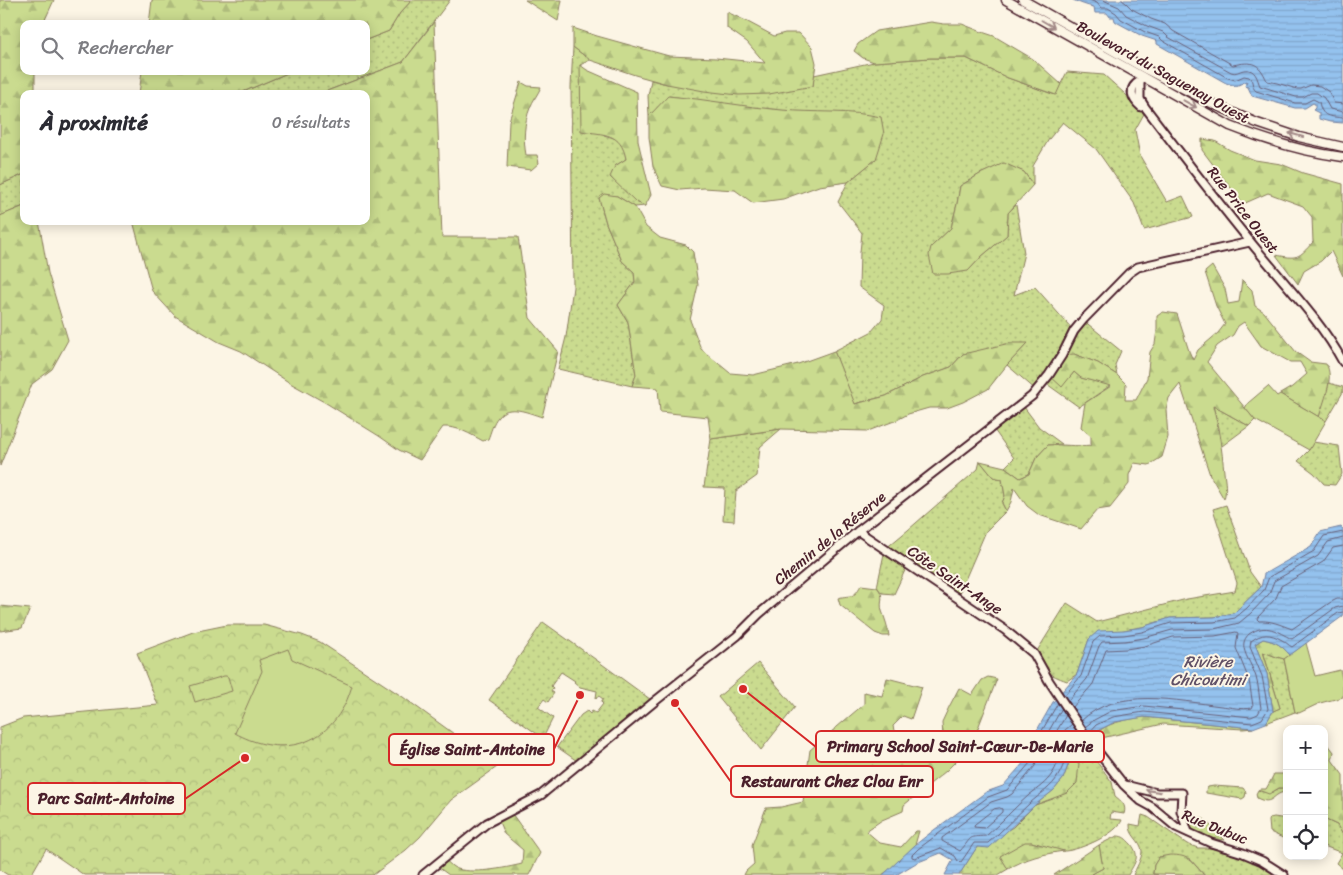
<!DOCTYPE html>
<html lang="fr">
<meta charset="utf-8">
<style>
body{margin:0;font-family:Sriracha,sans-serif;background:#f7f7f7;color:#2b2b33}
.controls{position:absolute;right:15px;bottom:15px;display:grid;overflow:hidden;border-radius:10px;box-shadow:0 2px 12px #0003}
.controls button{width:45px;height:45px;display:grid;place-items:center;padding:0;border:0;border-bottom:1px solid #e1e1e2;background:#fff;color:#2b2b33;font:25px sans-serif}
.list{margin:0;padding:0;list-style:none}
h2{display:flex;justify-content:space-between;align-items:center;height:65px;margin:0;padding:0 20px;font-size:21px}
h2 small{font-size:16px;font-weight:400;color:#7c7c81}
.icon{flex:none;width:28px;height:28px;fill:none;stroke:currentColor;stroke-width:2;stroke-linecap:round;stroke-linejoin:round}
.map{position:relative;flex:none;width:1343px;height:875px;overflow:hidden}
.search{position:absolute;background:#fff;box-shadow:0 2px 12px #0003;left:20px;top:20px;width:350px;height:55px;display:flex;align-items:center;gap:12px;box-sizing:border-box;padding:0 18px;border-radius:10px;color:#7c7c81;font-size:19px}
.panel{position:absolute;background:#fff;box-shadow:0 2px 12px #0003;left:20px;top:90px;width:350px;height:135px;border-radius:10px}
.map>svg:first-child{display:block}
</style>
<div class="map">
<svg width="1343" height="875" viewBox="0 0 1343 875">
<defs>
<pattern id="grass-dots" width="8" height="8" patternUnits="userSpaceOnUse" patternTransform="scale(1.25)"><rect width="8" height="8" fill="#cadb8f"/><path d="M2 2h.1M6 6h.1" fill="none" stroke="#afbc7c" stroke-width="1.8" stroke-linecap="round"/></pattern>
<pattern id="forest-firs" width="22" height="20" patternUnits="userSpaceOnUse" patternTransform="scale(1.25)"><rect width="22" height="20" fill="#cadb8f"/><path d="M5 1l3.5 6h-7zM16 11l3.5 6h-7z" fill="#afbc7c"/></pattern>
<pattern id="park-crowns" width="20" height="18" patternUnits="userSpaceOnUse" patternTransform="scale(1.25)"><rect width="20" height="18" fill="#cadb8f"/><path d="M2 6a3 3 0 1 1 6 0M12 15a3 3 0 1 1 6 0" fill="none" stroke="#afbc7c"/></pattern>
<pattern id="water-rules" width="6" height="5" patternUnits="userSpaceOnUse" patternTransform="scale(1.25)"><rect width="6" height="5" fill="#94c2ee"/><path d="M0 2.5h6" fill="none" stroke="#81a6cc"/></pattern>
</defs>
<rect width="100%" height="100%" fill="#fcf5e5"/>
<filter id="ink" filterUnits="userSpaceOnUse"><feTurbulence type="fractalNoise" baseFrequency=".02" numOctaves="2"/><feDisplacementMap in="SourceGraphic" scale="10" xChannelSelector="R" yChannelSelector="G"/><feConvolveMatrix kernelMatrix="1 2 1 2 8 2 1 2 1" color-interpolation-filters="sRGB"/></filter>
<g filter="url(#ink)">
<!-- grass -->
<g fill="url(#grass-dots)" stroke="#8a7d5d">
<polygon points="412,0 450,0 403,62 319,94 238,94 292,71 366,71 366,40 389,31 400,13"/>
<path d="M573 47 590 60 580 65 604 135C621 140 623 141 626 159L615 166 636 202 645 206 635 207 617 196 599 198 606 223 622 261 634 272 635 282 618 305 628 322 636 375 632 386 558 369 566 337 573 287 571 87Z"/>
<polygon points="930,58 966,58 1008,78 1055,95 1067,72 1104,75 1145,112 1135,130 1140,156 1167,202 1183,196 1193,217 1144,230 1134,203 1096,149 1063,122 1049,139 1033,166 1033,185 1024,172 1004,164 980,174 960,186 957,204 951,228 931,247 968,271 982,256 1007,235 1008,213 1016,205 1024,253 1014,295 1035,287 1074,331 1083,320 1121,351 1115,365 1117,375 1098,363 1074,354 1070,377 1074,372 1081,378 1111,385 1079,407 1044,382 1036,390 1007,365 1027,344 963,354 951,367 923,377 886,396 854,404 834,351 871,332 882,319 884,305 859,287 860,252 862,233 838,202 848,182 876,159 799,112 757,108 669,96 649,116 648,96 651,80 667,84 813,86 814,75 874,62"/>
<polygon points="24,174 24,206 0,216 0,185"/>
<polygon points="1329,383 1343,387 1343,392 1326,421 1319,417"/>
<polygon points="1021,403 1039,427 1062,444 1048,445 1036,458 1029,474 1020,478 1005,467 1014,458 992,427"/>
<polygon points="1213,406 1249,426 1222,446 1219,428"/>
<polygon points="781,429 760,447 757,476 736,491 734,521 723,520 725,488 704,487 711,439"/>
<polygon points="1313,442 1339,446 1342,474 1335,485 1324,484 1314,473 1298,461 1309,450"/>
<polygon points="980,461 993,477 1002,479 1005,496 1002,503 1006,511 986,531 958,596 908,564 894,594 882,593 877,587 885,549 908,530 978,469"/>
<path d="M1226 505 1250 572 1261 587 1234 613 1214 617 1170 618 1142 627 1124 630 1089 639 1077 674 1067 681C1048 674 1044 672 1037 651L1067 603 1097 622 1187 599 1235 591 1237 583 1213 509Z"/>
<polygon points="543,622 595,659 654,702 580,763 557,747 581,715 587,711 590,714 592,711 596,713 603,704 601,702 603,699 599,696 596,698 597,691 580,687 574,682 575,681 561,672 551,686 553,688 551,691 554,693 548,702 544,699 538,707 553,718 543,738 489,700"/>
<polygon points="1263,651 1274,656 1284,659 1295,712 1266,723 1273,711 1280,708"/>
<polygon points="758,663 795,707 761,750 718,697"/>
<path d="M1080 740 1112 782 1115 796C1121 801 1127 805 1124 814L1111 812 1110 819 1122 820C1117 834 1080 850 1065 851 1056 851 1041 844 1031 842L1001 856 1008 869 998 875H959L977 847 1013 827 1035 805 1053 799 1079 763 1070 760Z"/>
<polygon points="1214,786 1243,788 1246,792 1245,797 1242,799 1206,793 1206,790 1208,787"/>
<path d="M1279 788H1287V792C1272 792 1274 807 1257 798L1256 794 1258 790C1265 793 1273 793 1279 788Z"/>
<path d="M1185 813 1204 819 1225 840C1201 837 1193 838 1185 813Z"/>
<path d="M1142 815 1148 817 1187 844 1198 848H1210L1225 851 1246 858 1261 865 1275 875H1204L1190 859 1159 857 1154 865 1153 874 1158 875H1133C1136 868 1142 859 1142 851 1141 840 1129 836 1130 824L1140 826Z"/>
<polygon points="1274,817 1287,819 1287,840 1270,832 1269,821 1270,818"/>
<polygon points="1324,819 1337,825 1343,835 1343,869 1336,863 1342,853 1324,846"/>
<path d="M1117 836C1124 836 1126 839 1131 844 1141 857 1135 862 1128 875H1090L1103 868 1099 845Z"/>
</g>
<!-- forest -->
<g fill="url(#forest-firs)" stroke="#8a7d5d">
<polygon points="0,0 54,0 43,24 24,24 24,71 35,71 35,94 24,94 24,174 0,185"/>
<polygon points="152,0 412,0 400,13 389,31 366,40 366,24 149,24"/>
<polygon points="525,0 562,0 558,21"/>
<polygon points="727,12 746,21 774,36 785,33 799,33 812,47 816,63 813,86 769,94 738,95 704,91 667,84 635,75 590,60 573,47 573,28 597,36 669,56 716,58 765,63 747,42 727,28"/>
<path d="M434 22 442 237H518L530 318 558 351 542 417C529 413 508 403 498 417 493 422 491 432 488 439L483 441C470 434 457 426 443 427L420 460 399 450 379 436 326 403 290 383 241 351 219 342 175 316 152 291 133 221H366V94H319L403 62Z"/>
<polygon points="931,22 944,24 962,24 982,32 994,36 1033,59 1061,84 1056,95 1008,78 966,58 930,58 874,62 863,58 854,51 858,44 876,31"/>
<path d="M580 65 587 70 637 92 638 141 651 195 645 206 636 202 610 177 615 166 626 159C621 132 604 135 581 131Z"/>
<polygon points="142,71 292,71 238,94 139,94"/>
<path d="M521 82 528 86 541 87C538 94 533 100 530 108 524 123 523 139 526 155H537L539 163 531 170 507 167 509 121Z"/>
<path d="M668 96C707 99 744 107 782 110 815 113 849 110 881 117L884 134 876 159 848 182 819 186 783 199 753 203 735 190 704 188 680 190 662 186 653 167 649 137V116Z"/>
<path d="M1202 139 1215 141 1230 150 1255 160 1281 164 1303 173 1343 184V276L1331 251 1321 261 1304 271 1298 284 1276 255C1297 259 1298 259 1313 242L1312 217 1303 206 1268 193 1243 204 1202 150Z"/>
<polygon points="1004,163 1024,172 1033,185 1008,213 1007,235 982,256 968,271 948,274 933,274 929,255 931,247 951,228 957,204 960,186 980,174"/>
<polygon points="604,194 617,196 635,207 646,227 660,238 686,245 693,252 698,285 690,320 701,349 730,373 753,375 798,364 834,351 855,404 886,396 923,377 951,367 963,354 1010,343 1028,343 1007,365 988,389 963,402 947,408 929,408 908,414 897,420 868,431 781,429 711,439 708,417 660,412 658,388 632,386 636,375 628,322 618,305 635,282 634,272 622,261 606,223 599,198"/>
<polygon points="24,206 24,221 39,221 48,273 68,340 52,369 32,384 0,466 0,216"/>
<path d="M1212 266 1225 289 1228 304 1239 302 1242 280 1252 290 1255 306 1264 312 1296 352 1310 362 1326 364C1335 377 1323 403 1319 417L1280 394 1292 387 1307 374 1300 362H1290L1261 346 1244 322 1238 326 1233 335 1217 346 1207 362 1255 420 1249 426 1213 406C1219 428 1222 450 1224 472 1225 482 1227 489 1224 499L1210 475 1180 384 1169 398 1166 410 1168 437 1162 457 1149 465 1134 463 1129 475V484L1110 508 1097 510 1081 529 1039 515 1027 506 1014 488 1011 502 1006 511 1002 503 1005 496 1002 479 993 477 980 461 1005 467 1020 478 1029 474 1036 458 1048 445C1062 444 1076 447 1091 445V436L1081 427 1085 403 1111 386 1081 378 1074 372 1062 387 1049 375 1062 355 1074 354 1098 363 1117 375 1126 384 1125 400H1136L1147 378 1150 352 1155 344 1157 330V316L1163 312 1177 314 1189 351 1193 360 1198 350 1218 333 1225 324 1216 306 1205 272Z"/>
<path d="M861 585 877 587C886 598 879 600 882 611 885 619 888 627 889 636H883L875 633 840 605 838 598C852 594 853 600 861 585Z"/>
<polygon points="0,606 30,609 22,628 0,631"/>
<path d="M1263 639C1277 642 1281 645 1290 655L1284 659 1274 656 1263 652 1280 708 1273 711 1267 674 1255 644Z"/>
<polygon points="988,677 997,679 971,746 946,771 904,805 903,811 882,820 866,831 880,843 901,847 916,831 919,831 915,845 894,866 882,875 744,875 746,871 754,864 752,845 766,808 781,807 803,802 810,750 864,704 864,692 882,696 887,678 922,687 911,719 903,716 893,726 897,744 919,749 943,737 942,722 949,707 959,688 972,695 982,680"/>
<path d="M1144 717 1253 728 1243 729 1163 724 1093 740V736C1107 722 1125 720 1144 717Z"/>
<polygon points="1324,739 1334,752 1332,760 1343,775 1343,835 1337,825 1324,819"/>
<polygon points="1070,760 1079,763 1077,783 1067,793 1035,805 1054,790 1063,779"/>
<polygon points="1274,774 1287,774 1287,788 1279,788 1269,794 1258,790 1260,789 1266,789 1270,782"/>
<path d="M510 811 540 853 529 875H449L435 865 443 858C447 861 451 866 455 868 470 875 506 868 522 864L523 850 504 834 497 817Z"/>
<path d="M1025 842H1031L1064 851C1043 854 1026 858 1008 869L1000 856Z"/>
<polygon points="1099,845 1103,868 1090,875 1054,875"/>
<path d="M1170 855C1190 855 1191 861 1204 875L1153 874 1154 865 1159 857Z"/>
</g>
<!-- park -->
<polygon fill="url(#park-crowns)" stroke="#8a7d5d" points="227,625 264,625 302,635 320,642 403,697 461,739 485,750 497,767 451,800 420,837 406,850 373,875 84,875 46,849 31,875 8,875 0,870 0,727 23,718 158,705 137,653 193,632"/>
<!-- garden -->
<g fill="#cadb8f" stroke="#8a7d5d">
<polygon points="1268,386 1277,396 1280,394 1326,421 1309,450 1255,420 1245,408 1248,403"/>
<polygon points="1306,643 1315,676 1340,670 1343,682 1343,697 1320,703 1299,713 1295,712 1284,659"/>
<path d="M288 649 292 659 352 686C349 695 346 704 341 711 317 751 273 754 235 733L262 671 259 660Z"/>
<polygon points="224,676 226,676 228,677 232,691 195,702 190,686"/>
</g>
<!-- water -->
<g fill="url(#water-rules)" stroke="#7681a0">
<path d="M1073 0H1343V123L1330 122 1319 119V113L1313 110 1315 108V104L1313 103 1305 108H1295L1252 96 1248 87 1245 86 1247 81 1236 86 1226 83 1157 44V41L1142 36 1118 23 1115 21 1114 17H1110L1107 13H1095L1094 7C1087 6 1080 3 1073 0Z"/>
<path d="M1341 527 1343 529V616L1290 655C1281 645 1277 642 1263 639L1255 644 1267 674 1273 711 1266 723 1253 728 1144 717 1115 722 1099 730 1093 736V740H1080L1070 760 1063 779 1054 790 1035 805 989 848 977 847 959 875H945L953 860 941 853 916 863 896 875H883L915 845 934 830 986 792 1003 786 1026 760 1032 739 1053 702 1077 674 1089 639 1098 631 1124 630 1142 627 1170 618 1214 617 1234 613 1261 587 1264 574 1311 547 1320 532Z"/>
</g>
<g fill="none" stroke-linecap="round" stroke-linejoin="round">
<!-- shore -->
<g stroke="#686079" stroke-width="1">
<path d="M1089 0 1097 3 1101 8H1108L1116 13 1121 19 1145 32 1159 37 1163 41 1228 78 1235 80 1244 76 1249 77C1254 81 1251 87 1256 91L1295 103H1305L1313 99 1319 102C1322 118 1329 116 1343 118"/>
<path d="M1103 0 1119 7 1126 15 1147 26 1163 32 1168 37 1231 72C1237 74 1238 71 1244 70 1256 68 1257 79 1260 86L1296 97H1303L1311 93H1317L1324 98 1330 109 1343 112"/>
<path d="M1122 0 1126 3 1132 9 1151 19 1165 24 1173 31 1233 65C1252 61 1259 62 1267 81L1277 83 1297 89H1301L1311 85 1320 86 1329 92 1334 103 1343 104"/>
<path d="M1343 546 1333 548 1323 562 1281 586 1276 598 1258 617 1257 619 1259 621C1271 620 1281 625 1292 629L1331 602 1337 599H1343"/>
<polyline points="1064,696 1081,676 1093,642 1100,636 1124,635 1142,632 1171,623 1214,622 1235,618 1247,608 1264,590 1269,577 1314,551 1324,536 1343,532"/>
<polyline points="1068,701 1087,679 1099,646 1102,642 1125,641 1144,638 1172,630 1214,629 1239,623 1251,613 1269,594 1274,581 1318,556 1328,542 1343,538"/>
<path d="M1058 703 1036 741 1030 763 1007 790 988 797 918 849 912 855V857L915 858 941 848 955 856 958 861 961 862 974 843H988C1003 830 1016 816 1030 803 1040 794 1052 787 1058 776 1065 765 1069 743 1080 735"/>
<path d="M1062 708 1042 743 1035 766 1012 794 1007 797 991 802 942 838V841L960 851C973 837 966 837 986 836 1001 823 1014 808 1029 795 1037 789 1046 783 1052 774 1061 761 1062 739 1076 730"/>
<path d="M1072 708 1093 684 1106 650 1126 649 1145 646 1173 637 1215 636 1236 632 1238 633 1236 648 1249 680 1253 706 1252 708C1242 710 1231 707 1221 706 1178 701 1116 686 1081 721"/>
<path d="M1066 715C1060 727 1045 746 1047 758H1051L1064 731 1072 724"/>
<path d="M1085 727 1094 720 1111 711 1144 706 1251 717 1258 714 1261 708C1259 698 1259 687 1256 677 1253 667 1246 658 1244 648 1243 642 1245 638 1249 634 1267 622 1277 632 1292 639L1335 608 1343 606"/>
<path d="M1089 733 1096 725 1113 717 1144 712 1252 723 1262 719 1268 709 1262 676 1250 647 1251 641C1262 633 1270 633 1282 640 1286 642 1288 645 1292 647L1338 613 1343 612"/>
<polygon points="1000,808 1002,809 1002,812 984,828 974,827 975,824 994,809"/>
</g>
<!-- tertiary casing -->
<g stroke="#4a1f2b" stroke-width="11">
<g id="tertiary">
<path d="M1140 81V99L1145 107C1180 153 1216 200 1253 245 1283 282 1321 321 1343 362"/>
<path d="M1140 81C1127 88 1132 99 1141 107"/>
<polyline points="858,531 1005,630 1034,654 1049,681 1087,738 1124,785 1141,801 1152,807 1176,827 1211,843 1243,853 1262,861 1284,875"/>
<polyline points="1125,785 1157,793 1182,793 1181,811 1188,832"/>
<polyline points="423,875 487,823 541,795 654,702 737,636 759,614 858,531 1032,396 1049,375 1062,355 1074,331 1083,320 1129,273 1138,267 1250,242"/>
</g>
</g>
<!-- secondary casing -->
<g stroke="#4a1f2b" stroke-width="11">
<g id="secondary">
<path d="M1006 0 1230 126C1267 141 1304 152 1343 157"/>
<polyline points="1023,0 1147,70 1213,104 1257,123 1299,137 1343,147"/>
</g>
</g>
<!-- tertiary -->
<use href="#tertiary" stroke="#fcf5e5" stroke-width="7"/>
<!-- secondary -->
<use href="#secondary" stroke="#fcf5e5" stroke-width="8"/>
</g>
<!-- one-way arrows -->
<defs><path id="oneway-shaft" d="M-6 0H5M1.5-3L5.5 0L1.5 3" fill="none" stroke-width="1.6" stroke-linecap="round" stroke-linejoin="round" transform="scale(1.25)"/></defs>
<g stroke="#a38a88">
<use href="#oneway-shaft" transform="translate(1048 24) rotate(30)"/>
<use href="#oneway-shaft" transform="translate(1190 104) rotate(29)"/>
<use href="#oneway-shaft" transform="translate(1296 135) rotate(-164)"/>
<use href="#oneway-shaft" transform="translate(1153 791) rotate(-170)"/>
</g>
</g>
<g text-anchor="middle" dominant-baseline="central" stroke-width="4" stroke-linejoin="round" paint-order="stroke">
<!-- street labels -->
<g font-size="15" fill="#4a1f2b" stroke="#fcf5e5">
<text transform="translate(1163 72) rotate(29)">Boulevard du Saguenay Ouest</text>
<text transform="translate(1243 210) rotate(52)">Rue Price Ouest</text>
<text transform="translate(830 538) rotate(-39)">Chemin de la Réserve</text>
<text transform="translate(955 580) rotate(34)">Côte Saint-Ange</text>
<text transform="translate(1215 827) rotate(22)">Rue Dubuc</text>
</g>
<!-- water labels -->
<g font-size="16" font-style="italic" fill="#605066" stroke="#fcf5e5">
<text x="1208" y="661">Rivière<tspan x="1208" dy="18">Chicoutimi</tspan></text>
</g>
</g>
<!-- callouts -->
<path fill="none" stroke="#d62828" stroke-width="2" d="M743 689L816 747M580 695L554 749M675 703L731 782M245 758L185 799"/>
<g fill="#d62828" stroke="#fcf5e5" stroke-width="2">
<circle cx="743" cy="689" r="5"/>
<circle cx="580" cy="695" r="5"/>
<circle cx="675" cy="703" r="5"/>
<circle cx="245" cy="758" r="5"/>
</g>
<g fill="#fcf5e5" stroke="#d62828" stroke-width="2">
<rect x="816" y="731" width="288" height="31" rx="5"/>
<rect x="389" y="734" width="165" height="31" rx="5"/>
<rect x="731" y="766" width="202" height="31" rx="5"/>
<rect x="28" y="783" width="157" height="31" rx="5"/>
</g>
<g font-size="16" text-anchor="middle" font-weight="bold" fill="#4a1f2b">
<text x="960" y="752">Primary School Saint-Cœur-De-Marie</text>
<text x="472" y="755">Église Saint-Antoine</text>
<text x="832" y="787">Restaurant Chez Clou Enr</text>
<text x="106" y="804">Parc Saint-Antoine</text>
</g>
</svg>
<div class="controls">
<button>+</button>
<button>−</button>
<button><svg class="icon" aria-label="locate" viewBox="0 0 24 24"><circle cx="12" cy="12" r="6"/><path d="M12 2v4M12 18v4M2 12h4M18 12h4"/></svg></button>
</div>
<div class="search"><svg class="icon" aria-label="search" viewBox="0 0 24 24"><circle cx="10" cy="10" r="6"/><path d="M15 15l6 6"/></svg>Rechercher</div>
<section class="panel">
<h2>À proximité<small>0 résultats</small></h2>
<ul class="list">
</ul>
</section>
</div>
